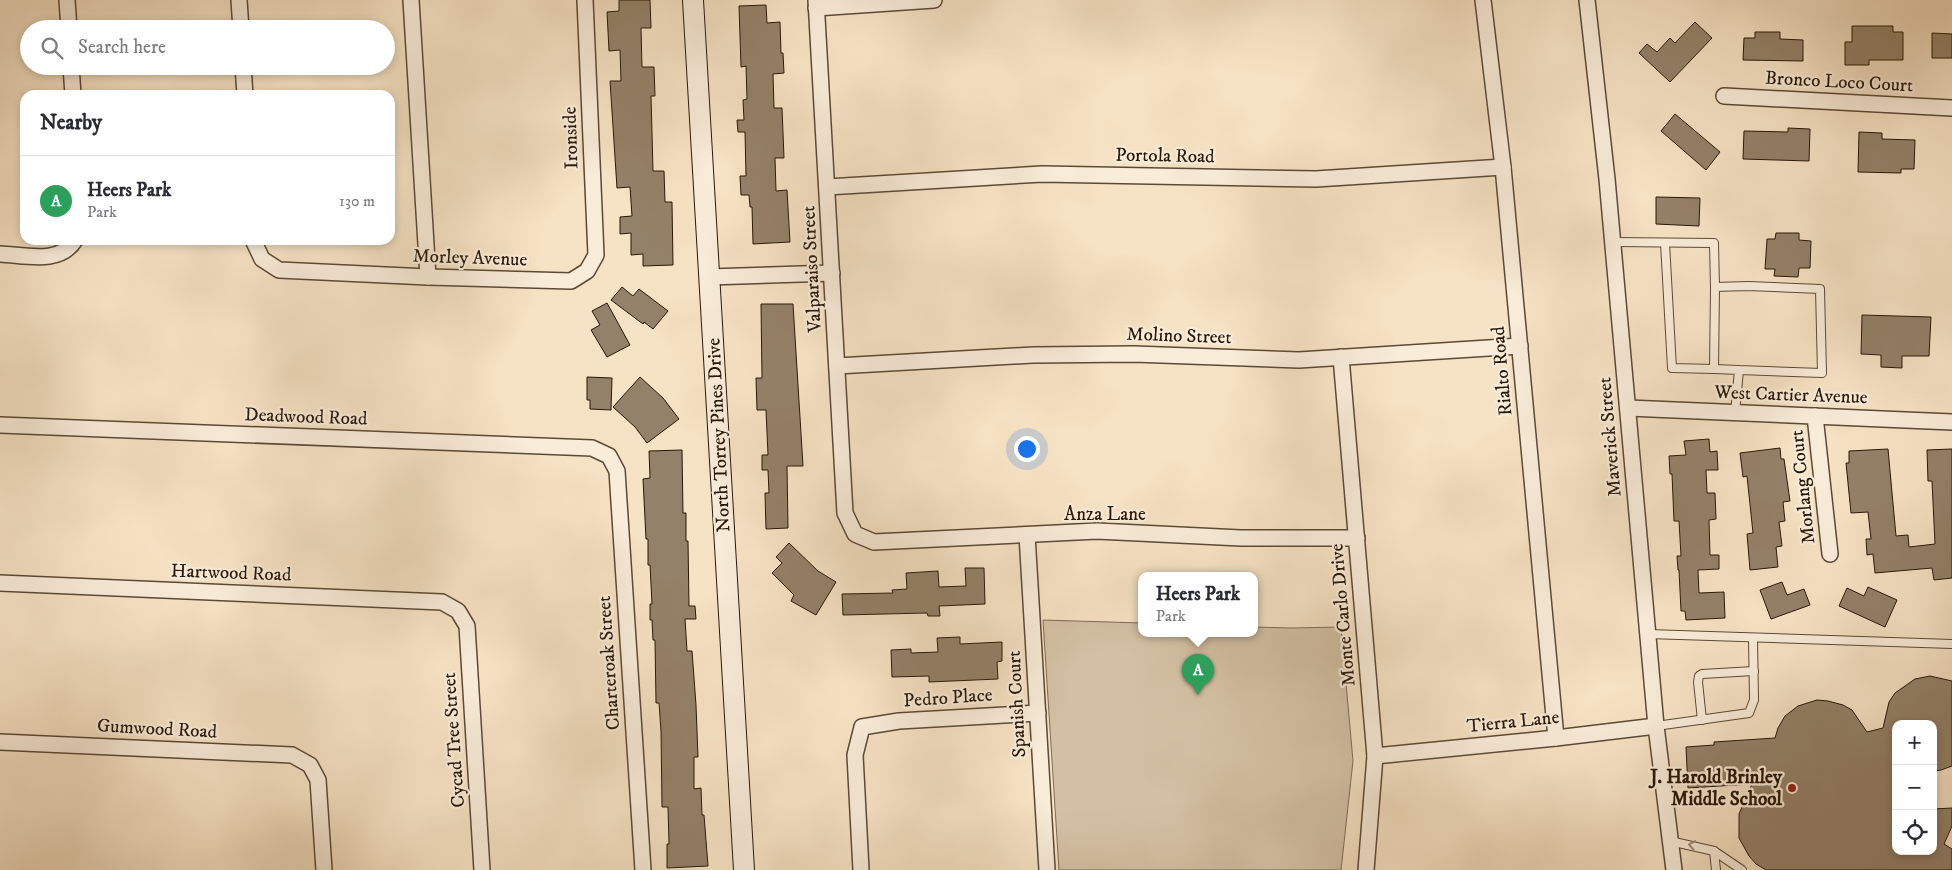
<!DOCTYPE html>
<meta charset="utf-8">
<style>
body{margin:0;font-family:"IM FELL DW Pica",serif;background:#f7f7f7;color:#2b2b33}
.controls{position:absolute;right:15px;bottom:15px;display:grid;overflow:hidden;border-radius:10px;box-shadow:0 2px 8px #0003}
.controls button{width:45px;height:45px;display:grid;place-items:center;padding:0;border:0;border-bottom:1px solid #e1e1e2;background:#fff;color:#2b2b33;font:25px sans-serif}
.you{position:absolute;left:1026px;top:448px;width:18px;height:18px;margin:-12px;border:4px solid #fff;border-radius:50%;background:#1a73e8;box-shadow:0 0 0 8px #1a73e833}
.badge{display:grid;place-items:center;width:32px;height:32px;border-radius:50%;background:#8f2418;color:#fff;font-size:16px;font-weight:700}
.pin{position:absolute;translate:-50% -41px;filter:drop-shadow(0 1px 2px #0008)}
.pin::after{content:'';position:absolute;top:26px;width:18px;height:15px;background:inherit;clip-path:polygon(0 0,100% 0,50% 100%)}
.popup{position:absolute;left:1138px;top:572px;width:120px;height:65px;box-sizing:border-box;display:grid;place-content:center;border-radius:10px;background:#fff;filter:drop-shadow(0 1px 4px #0005);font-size:16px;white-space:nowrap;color:#7c7c81}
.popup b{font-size:19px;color:#2b2b33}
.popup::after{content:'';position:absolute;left:50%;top:100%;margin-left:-10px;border:10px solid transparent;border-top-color:#fff}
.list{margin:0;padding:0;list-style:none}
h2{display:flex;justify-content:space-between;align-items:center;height:65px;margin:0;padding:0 20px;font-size:21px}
h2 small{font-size:16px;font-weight:400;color:#7c7c81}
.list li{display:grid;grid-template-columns:32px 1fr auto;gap:15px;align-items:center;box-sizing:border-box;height:90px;padding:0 20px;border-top:1px solid #e1e1e2}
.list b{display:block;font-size:19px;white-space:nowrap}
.list p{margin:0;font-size:16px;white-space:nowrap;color:#7c7c81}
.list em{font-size:16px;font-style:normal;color:#7c7c81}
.icon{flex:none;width:28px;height:28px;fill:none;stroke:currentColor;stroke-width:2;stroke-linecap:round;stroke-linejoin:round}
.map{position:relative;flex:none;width:1952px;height:870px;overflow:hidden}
.search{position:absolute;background:#fff;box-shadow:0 2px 8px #0003;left:20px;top:20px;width:375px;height:55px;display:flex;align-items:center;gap:12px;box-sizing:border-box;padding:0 18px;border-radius:28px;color:#7c7c81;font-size:19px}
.panel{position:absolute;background:#fff;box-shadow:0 2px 8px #0003;left:20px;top:90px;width:375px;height:155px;border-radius:15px}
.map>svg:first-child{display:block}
</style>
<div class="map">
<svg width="1952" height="870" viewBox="0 0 1952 870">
<rect width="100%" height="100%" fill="#f6e2c4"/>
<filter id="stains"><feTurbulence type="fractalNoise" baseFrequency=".004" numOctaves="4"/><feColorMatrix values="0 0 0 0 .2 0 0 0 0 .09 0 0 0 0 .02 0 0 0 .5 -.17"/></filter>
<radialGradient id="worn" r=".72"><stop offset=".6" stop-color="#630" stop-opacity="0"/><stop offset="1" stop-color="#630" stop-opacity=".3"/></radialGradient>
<!-- green -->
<polygon fill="#d3c0a4" stroke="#7e6c56" points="1043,620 1142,623 1142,634 1254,634 1254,627 1291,628 1341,627 1353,761 1341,870 1059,870"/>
<!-- building -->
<g fill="#948169" stroke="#291807">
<polygon points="619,0 650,0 651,28 641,28 642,67 654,67 655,96 651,96 653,171 664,171 665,202 672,202 673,265 643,266 643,254 631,255 631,233 620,234 620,217 632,216 630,187 617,188 610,81 621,81 620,50 609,51 607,12 619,11"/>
<polygon points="766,5 767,23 780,22 781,53 783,53 784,73 773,74 774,108 782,108 784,158 775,158 776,191 787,190 790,242 753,244 752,207 750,207 749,195 741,195 740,176 746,176 745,132 738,132 737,120 744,120 743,100 747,99 746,66 741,67 739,6"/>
<polygon points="1695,22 1712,38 1670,82 1639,53 1647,44 1657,52 1670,38 1675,43"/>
<polygon points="1852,26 1893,26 1893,32 1903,32 1903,60 1869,60 1869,65 1845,65 1845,42 1852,42"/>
<polygon points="1755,32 1780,32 1780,39 1803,40 1803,61 1743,60 1744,38 1755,38"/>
<polygon points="1932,33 1952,34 1952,58 1932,58"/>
<polygon points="1675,114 1720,152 1706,170 1661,131"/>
<polygon points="1788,128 1810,129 1809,161 1743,159 1744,131 1788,132"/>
<polygon points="1859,132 1882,133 1882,139 1915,140 1914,169 1901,169 1901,173 1858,172"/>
<polygon points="1656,197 1700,198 1699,226 1656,224"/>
<polygon points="1776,233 1799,233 1799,240 1811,241 1810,268 1799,268 1798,277 1774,276 1775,269 1765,269 1767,239 1775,239"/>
<polygon points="622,287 633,296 639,289 668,311 653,329 644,322 643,324 611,300"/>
<polygon points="607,303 630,345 607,357 591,330 600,325 592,311"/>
<polygon points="761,304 793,304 803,466 787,466 788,528 766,529 765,493 769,493 768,470 762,470 762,455 768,455 766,410 757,410 756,378 762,378"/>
<polygon points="1862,315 1931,317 1929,356 1902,356 1902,368 1881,367 1881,355 1861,354"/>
<polygon points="587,377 612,378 611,410 590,409 590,400 587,400"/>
<polygon points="640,377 663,398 679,419 647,443 635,427 613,407"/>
<polygon points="1709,439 1710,452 1717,451 1718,470 1706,470 1707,493 1715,493 1716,519 1709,520 1710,555 1719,555 1719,569 1698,570 1699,593 1724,592 1725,618 1686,620 1685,611 1681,611 1679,570 1678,570 1677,556 1681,556 1679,521 1674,521 1672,474 1670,474 1669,456 1686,455 1684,441"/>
<polygon points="1780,448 1781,459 1784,459 1790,501 1783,502 1785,521 1779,522 1782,546 1776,547 1778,567 1750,570 1747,534 1753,533 1747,476 1743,477 1740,453"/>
<polygon points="1888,449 1896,536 1908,535 1909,547 1935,544 1932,481 1928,481 1927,450 1952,449 1952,578 1934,580 1932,568 1875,573 1873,554 1867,555 1866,539 1871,539 1868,512 1851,513 1846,463 1849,463 1849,451"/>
<polygon points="682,450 683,513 686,513 686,541 688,541 689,606 695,606 696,619 685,619 687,651 692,651 696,705 698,757 694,757 694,789 701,788 702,815 704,815 708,866 667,868 667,844 669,844 668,807 662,807 661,731 659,703 656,703 655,640 653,640 652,620 650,620 650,604 652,604 650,565 648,565 648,539 646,539 643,479 650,478 649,451"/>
<polygon points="789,543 818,571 836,582 816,615 791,601 794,595 772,573 782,563 776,557"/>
<polygon points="965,568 984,568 985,604 939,606 940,616 928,616 927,613 843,615 842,594 893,593 892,590 907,589 906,573 938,571 939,587 966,586"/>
<polygon points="1782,582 1787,595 1804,589 1810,605 1771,619 1760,590"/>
<polygon points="1868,587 1897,600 1885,627 1839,606 1847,588 1864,596"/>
<polygon points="960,637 960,644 1002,642 1002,661 997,662 998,679 929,682 929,676 892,677 891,650 911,649 911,653 938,652 937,638"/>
<polygon points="1930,676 1952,681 1952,766 1941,770 1933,771 1933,724 1896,724 1896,851 1933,851 1933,809 1952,808 1952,826 1944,844 1952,849 1952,870 1766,870 1756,864 1749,856 1739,838 1739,814 1752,784 1688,788 1686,747 1714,745 1714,742 1775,738 1778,728 1785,716 1798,706 1817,700 1828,701 1843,705 1852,710 1867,732 1883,728 1889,702 1895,693 1915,679"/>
</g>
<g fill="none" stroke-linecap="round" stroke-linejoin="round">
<!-- service casing -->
<g stroke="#5c4a36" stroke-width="10">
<g id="service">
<polyline points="1613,242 1714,243 1715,287"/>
<polyline points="1665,243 1672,368 1714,369"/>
<polyline points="1735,413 1739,370 1822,373 1820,289 1748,286 1715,287 1714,369 1739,370"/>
<polyline points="1648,634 1952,644"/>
<polyline points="1702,720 1698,682 1699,676 1702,674 1754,671"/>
<polyline points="1656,726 1749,713 1754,700 1753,638"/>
<polyline points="1670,841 1714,851 1742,870"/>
<polyline points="1714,851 1716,870"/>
</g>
</g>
<!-- minor casing -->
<g stroke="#5c4a36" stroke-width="18">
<g id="minor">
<polyline points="67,0 69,29"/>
<polyline points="239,0 241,29"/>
<polyline points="411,0 428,277"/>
<polyline points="816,0 845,513 855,534 874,542 1097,531 1241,538 1357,538"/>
<polyline points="1483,0 1503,167 1556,738"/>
<polyline points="1587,0 1607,179 1656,726 1674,870"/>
<polyline points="816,8 934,0"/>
<polyline points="71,66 73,95"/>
<polyline points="243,66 245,95"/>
<polyline points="1724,96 1952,108"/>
<polyline points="827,187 1042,174 1316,179 1503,167"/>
<polyline points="253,240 262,259 279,270 428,277 571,281 587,271 596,255 585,0"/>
<path d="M0 254C25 255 60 265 75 240"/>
<polyline points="709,277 832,273"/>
<polyline points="1341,357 1375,756 1366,870"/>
<polyline points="837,366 1033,355 1134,354 1299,360 1520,346"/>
<polyline points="1628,408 1952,422"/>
<polyline points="1815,416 1830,554"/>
<polyline points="0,425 592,448 609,456 617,471 643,870"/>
<polyline points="1027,535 1047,870"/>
<polyline points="0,583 442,602 458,611 467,626 482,870"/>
<polyline points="0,742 292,755 310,765 318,780 324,870"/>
<polyline points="1375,756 1556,738 1656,726"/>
<polyline points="861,870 855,755 862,727 899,721 1038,713"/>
</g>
</g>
<!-- secondary casing -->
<g stroke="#291807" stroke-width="22">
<polyline id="secondary" points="693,0 744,870"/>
</g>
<!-- service -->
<use href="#service" stroke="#f9ecd9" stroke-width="8"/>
<!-- minor -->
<use href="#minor" stroke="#f9ecd9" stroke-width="15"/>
<!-- secondary -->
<use href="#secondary" stroke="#f9ecd9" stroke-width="20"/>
</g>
<!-- one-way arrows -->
<defs><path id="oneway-chevron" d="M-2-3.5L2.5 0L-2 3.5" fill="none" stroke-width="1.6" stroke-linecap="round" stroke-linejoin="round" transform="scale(1.25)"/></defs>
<use stroke="#9b8d7a" href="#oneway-chevron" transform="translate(1692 845) rotate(-169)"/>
<!-- markers -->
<circle fill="#8f2418" stroke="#f9ecd9" stroke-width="2" cx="1792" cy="788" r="5"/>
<g text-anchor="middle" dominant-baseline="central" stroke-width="4.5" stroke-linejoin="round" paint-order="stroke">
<!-- street labels -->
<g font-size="19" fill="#291807" stroke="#f9ecd9">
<text transform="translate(1839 82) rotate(3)">Bronco Loco Court</text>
<text transform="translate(571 138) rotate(-92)">Ironside</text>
<text transform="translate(1165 156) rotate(1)">Portola Road</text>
<text transform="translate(470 258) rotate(2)">Morley Avenue</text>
<text transform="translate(812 269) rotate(-93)">Valparaiso Street</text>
<text transform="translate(1179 336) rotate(2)">Molino Street</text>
<text transform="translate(1502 371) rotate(-95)">Rialto Road</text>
<text transform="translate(1791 395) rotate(2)">West Cartier Avenue</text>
<text transform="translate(306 417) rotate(2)">Deadwood Road</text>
<text transform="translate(719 435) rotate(-93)">North Torrey Pines Drive</text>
<text transform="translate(1610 437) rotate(-95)">Maverick Street</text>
<text transform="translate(1803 487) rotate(-96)">Morlang Court</text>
<text x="1105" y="514">Anza Lane</text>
<text transform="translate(231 573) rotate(2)">Hartwood Road</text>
<text transform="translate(1343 615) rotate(-95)">Monte Carlo Drive</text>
<text transform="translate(609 663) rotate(-94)">Charteroak Street</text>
<text transform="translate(948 698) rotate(-4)">Pedro Place</text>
<text transform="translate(1017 704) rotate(-93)">Spanish Court</text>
<text transform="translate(1513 722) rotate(-6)">Tierra Lane</text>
<text transform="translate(157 729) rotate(3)">Gumwood Road</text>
<text transform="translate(454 740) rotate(-94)">Cycad Tree Street</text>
</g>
<!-- poi labels -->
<g font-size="19" font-weight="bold" fill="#291807" stroke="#f9ecd9" text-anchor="end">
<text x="1782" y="777">J. Harold Brinley<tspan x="1782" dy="22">Middle School</tspan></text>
</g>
</g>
<rect width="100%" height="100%" filter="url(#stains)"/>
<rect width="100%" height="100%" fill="url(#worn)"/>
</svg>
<div class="controls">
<button>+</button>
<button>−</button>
<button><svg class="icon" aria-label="locate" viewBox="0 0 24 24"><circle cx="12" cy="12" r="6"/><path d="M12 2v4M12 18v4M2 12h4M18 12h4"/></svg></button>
</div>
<div class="you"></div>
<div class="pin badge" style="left:1198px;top:695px;background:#2e9e5b">A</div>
<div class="popup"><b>Heers Park</b>Park</div>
<div class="search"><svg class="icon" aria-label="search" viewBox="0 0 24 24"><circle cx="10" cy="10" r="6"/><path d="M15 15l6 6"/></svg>Search here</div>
<section class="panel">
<h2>Nearby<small></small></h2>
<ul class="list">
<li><span class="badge" style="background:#2e9e5b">A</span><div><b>Heers Park</b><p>Park</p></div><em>130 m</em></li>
</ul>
</section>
</div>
